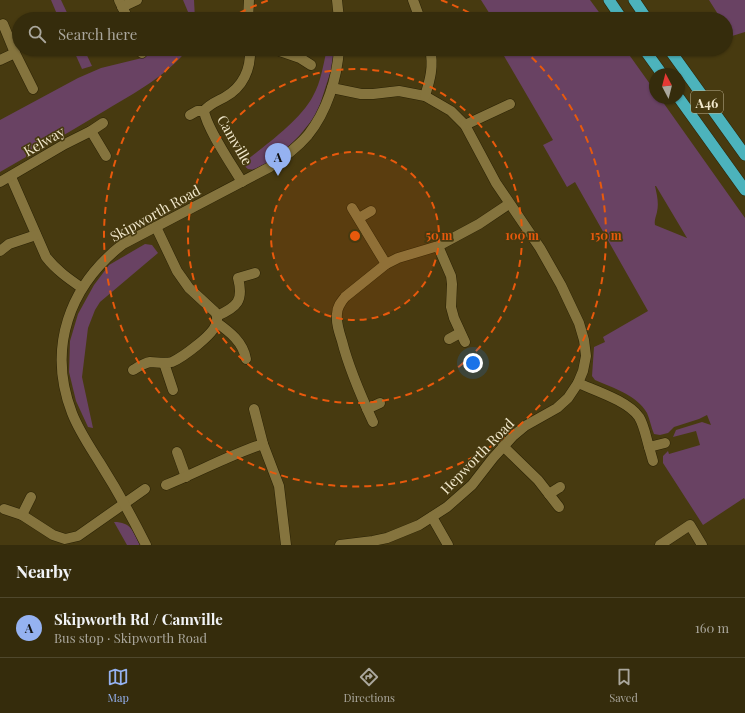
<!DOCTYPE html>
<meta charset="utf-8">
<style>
body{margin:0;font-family:"Playfair Display",serif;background:#3d3415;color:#f1f3f6}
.compass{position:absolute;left:649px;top:68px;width:36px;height:36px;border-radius:50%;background:#352c0c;box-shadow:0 1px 3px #0004;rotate:353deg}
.you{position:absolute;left:473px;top:363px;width:14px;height:14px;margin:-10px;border:3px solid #fff;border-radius:50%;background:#1a73e8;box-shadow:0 0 0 6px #1a73e833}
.badge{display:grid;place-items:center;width:26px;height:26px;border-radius:50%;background:#95b2f1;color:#111;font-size:13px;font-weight:700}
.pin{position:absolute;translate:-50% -33px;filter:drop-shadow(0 1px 2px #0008)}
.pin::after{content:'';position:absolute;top:21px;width:14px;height:12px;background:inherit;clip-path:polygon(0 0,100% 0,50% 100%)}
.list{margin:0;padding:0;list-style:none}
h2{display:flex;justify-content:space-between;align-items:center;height:52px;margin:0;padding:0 16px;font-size:17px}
h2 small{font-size:13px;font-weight:400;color:#aaa79d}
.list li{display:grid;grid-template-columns:26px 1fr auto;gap:12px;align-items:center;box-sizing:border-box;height:60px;padding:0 16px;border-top:1px solid #4f482d}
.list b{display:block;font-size:15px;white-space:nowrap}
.list p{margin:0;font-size:13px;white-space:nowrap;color:#aaa79d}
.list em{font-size:13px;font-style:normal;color:#aaa79d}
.icon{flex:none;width:22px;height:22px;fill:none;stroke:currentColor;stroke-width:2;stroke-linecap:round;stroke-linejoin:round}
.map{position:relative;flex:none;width:745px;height:545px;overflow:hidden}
.search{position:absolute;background:#352c0c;box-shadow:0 1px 3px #0004;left:12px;right:12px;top:12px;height:44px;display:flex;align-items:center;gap:10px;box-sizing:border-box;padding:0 14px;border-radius:22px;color:#aaa79d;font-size:15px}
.sheet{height:112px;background:#352c0c}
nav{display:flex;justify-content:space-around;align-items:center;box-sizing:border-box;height:56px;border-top:1px solid #4f482d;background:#352c0c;font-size:11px;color:#aaa79d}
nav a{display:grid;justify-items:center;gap:2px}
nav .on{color:#95b2f1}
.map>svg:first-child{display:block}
</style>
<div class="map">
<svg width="745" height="545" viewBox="0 0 745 545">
<rect width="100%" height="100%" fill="#473a10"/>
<!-- green -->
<g fill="#694263" fill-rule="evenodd">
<polygon points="51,0 61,0 70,19 59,19"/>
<polygon points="183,0 194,0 195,19 191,19"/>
<polygon points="481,0 590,0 604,19 493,19"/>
<polygon points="709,0 745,0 745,32 732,36 726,26 726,19 721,19"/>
<polygon points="73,49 84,49 92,66 82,69"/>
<path d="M162 49H188C166 76 135 93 106 110 71 131 35 152 0 172V120L78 78 101 68 142 58Z"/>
<path d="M327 49H334L332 67 317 114 299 136 277 158 255 170 248 169 242 164C264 146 300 121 313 96 321 82 323 65 327 49Z"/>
<path d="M500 49H625L655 91V98H660L745 218V500L744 498 703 525 663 463V456L668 451 669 454 700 445 696 431 673 437 676 430 702 422 711 425 707 415 699 419 674 427 668 433 660 435 654 434C651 427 650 420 647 413 637 395 613 388 595 380L592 376 594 347 605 342 603 337 648 311 575 182 567 187 543 145 553 140ZM655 186H656L687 238 655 225C654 220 656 217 657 212 659 203 657 195 655 186Z"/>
<polygon points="145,244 152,245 158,253 100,302 95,310 88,328 82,377 93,428 88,427 76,401 69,372 70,341 78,314 94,285 109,265"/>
<path d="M114 522C131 522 133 531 140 545H127Z"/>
</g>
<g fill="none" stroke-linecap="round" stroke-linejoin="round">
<!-- minor casing -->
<g stroke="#2a2205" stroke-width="11">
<g id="minor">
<polyline points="119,0 128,19"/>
<polyline points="337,0 339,19"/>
<polyline points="413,0 420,19"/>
<polyline points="122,7 137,0"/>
<polyline points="248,19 249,0"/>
<polyline points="3,24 15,53 33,89"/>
<polyline points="140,49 142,53"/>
<polyline points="274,49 300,58 311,65"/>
<polyline points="0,60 15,53"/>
<polyline points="332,88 361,94 373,94 399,91 425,96 451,111 465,125 496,183 540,248 561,285 579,323 584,340 586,356 583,371 578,383 568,398 557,408 525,426 513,436 493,458 472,485 447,507 419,525 387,538 373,541 340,545"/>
<path d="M425 96C430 80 434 66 430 49"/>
<polyline points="190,115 197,111 204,111"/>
<polyline points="465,125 510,104"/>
<polyline points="91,131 106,156"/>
<path d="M11 177 46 257C56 270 69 279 82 288"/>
<polyline points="0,182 65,144 91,131 103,123"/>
<path d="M242 182C232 165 207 129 204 111 209 104 218 101 225 97 243 87 251 69 250 49"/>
<polyline points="352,208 386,264"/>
<polyline points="359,218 371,211"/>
<polyline points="438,246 451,276 452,284 451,307 454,318 465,342"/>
<polyline points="0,251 9,244 36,235"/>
<path d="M217 316C237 307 244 301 238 278L255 273"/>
<path d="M216 322C230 332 243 342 246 359"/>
<polyline points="449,339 460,333"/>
<polyline points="164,363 173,390"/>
<path d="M133 370C138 367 144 363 150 362 157 362 164 364 172 362 183 357 213 335 216 324 218 320 217 315 215 312L189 288 177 271 156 227"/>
<path d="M578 383C596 391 628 401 639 417 644 425 646 437 649 447L665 443"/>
<polyline points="254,409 263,444 279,486 286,545"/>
<polyline points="367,409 380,403"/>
<path d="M373 422C361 396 349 369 342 341 339 332 336 323 337 314 337 307 341 302 345 297L386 264 398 258 438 246 479 224 509 204"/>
<polyline points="503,446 538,480 559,507"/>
<polyline points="649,447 653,461"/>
<polyline points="177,452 186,477"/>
<path d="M166 485C199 472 229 455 263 444"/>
<polyline points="549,494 560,487"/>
<polyline points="4,509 22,515 53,535 65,539 78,536 145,489"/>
<polyline points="22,515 31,497"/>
<polyline points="432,517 448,545"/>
<path d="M146 545C132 517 117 490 100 463 90 447 79 431 72 413 47 348 69 286 123 244L270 167C284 157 297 148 308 135 327 111 337 79 339 49"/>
<polyline points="660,545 690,525 702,545"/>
</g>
</g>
<!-- trunk casing -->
<g stroke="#2a2205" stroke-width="12">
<g id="trunk">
<polyline points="609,0 622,19"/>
<polyline points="634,0 647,19"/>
<polyline points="644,49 662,74"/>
<polyline points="669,49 745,155"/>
<polyline points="679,98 745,190"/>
</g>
</g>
<!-- minor -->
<use href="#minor" stroke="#85743e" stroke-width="10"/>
<!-- trunk -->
<use href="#trunk" stroke="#4cb3bc" stroke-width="11"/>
</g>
<!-- distance rings -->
<circle cx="355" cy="236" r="84" fill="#e8590c" fill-opacity=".12"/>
<g fill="none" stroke="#e8590c" stroke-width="2" stroke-dasharray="7 5">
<circle cx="355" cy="236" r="84"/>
<circle cx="355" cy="236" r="167"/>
<path d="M229 19A251 251 0 0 1 269 0M441 0A251 251 0 0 1 480 19M523 49A251 251 0 1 1 187 49"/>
</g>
<g text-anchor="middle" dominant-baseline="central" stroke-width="3.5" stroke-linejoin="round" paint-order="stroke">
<!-- shield labels -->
<rect fill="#473a10" stroke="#bfb494" stroke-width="1" x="691" y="91" width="32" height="22" rx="3"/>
<g font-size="13" font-weight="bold" fill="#f2e9cd">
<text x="707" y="102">A46</text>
</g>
<!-- street labels -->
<g font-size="14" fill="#f2e9cd" stroke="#473a10">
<text transform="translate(235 140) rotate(60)">Camville</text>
<text transform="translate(44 141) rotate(-30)">Kelway</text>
<text transform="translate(155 213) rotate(-29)">Skipworth Road</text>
<text transform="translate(477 456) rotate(-46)">Hepworth Road</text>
</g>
</g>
<circle cx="355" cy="236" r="6" fill="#e8590c" stroke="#473a10" stroke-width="2"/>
<g font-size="12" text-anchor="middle" font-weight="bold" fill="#e8590c" stroke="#473a10" stroke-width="3.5" stroke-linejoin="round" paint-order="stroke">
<text x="439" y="240">50 m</text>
<text x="522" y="240">100 m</text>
<text x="606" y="240">150 m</text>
</g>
</svg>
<svg class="compass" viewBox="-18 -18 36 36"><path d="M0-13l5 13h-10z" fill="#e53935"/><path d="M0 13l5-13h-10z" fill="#aaa79d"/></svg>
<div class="you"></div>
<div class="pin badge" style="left:278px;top:176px">A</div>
<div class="search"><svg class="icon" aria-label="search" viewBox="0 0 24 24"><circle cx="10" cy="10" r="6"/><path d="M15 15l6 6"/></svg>Search here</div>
</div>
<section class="sheet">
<h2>Nearby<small></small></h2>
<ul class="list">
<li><span class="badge">A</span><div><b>Skipworth Rd / Camville</b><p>Bus stop · Skipworth Road</p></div><em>160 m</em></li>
</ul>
</section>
<nav>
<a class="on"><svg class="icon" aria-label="map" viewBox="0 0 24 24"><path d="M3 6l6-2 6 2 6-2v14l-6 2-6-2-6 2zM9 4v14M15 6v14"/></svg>Map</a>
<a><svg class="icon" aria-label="directions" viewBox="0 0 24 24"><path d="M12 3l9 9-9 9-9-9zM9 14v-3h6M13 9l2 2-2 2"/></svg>Directions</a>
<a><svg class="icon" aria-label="saved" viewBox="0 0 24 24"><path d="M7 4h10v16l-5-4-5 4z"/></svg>Saved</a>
</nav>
